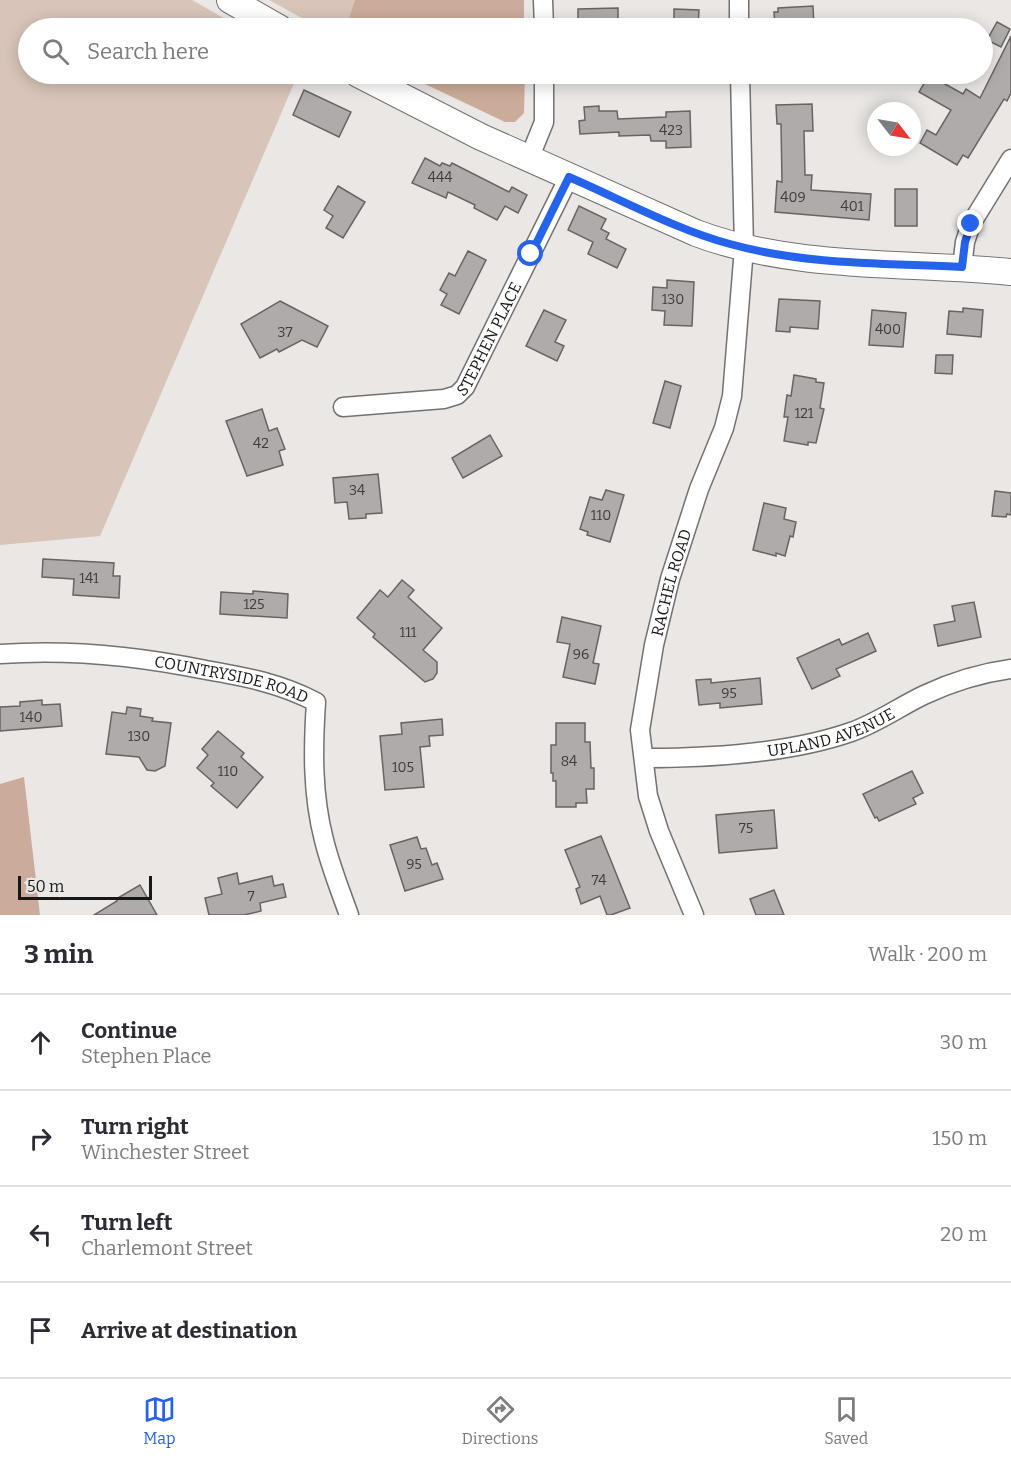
<!DOCTYPE html>
<meta charset="utf-8">
<style>
body{margin:0;font-family:Bitter,serif;background:#f7f7f7;color:#2b2b33}
.compass{position:absolute;left:867px;top:102px;width:54px;height:54px;border-radius:50%;background:#fff;box-shadow:0 3px 15px #0003;rotate:121deg}
.scale{position:absolute;left:18px;bottom:15px;width:134px;box-sizing:border-box;padding-left:6px;border:3px solid #181717;border-top:0;font-size:16px;line-height:21px;white-space:nowrap;color:#181717;-webkit-text-stroke:4px #eae7e5;paint-order:stroke}
.stop{position:absolute;width:18px;height:18px;margin:-14px;border:4px solid #2563eb;border-radius:50%;background:#fff}
.stop.end{background:#2563eb;border-color:#fff;box-shadow:0 2px 6px #0008}
.list{margin:0;padding:0;list-style:none}
h2{display:flex;justify-content:space-between;align-items:center;height:78px;margin:0;padding:0 24px;font-size:26px}
h2 small{font-size:20px;font-weight:400;color:#7c7c81}
.list li{display:grid;grid-template-columns:39px 1fr auto;gap:18px;align-items:center;box-sizing:border-box;height:96px;padding:0 24px;border-top:2px solid #e1e1e2}
.list b{display:block;font-size:22px;white-space:nowrap}
.list p{margin:0;font-size:20px;white-space:nowrap;color:#7c7c81}
.list em{font-size:20px;font-style:normal;color:#7c7c81}
.icon{flex:none;width:33px;height:33px;fill:none;stroke:currentColor;stroke-width:2;stroke-linecap:round;stroke-linejoin:round}
.map{position:relative;flex:none;width:1011px;height:915px;overflow:hidden}
.search{position:absolute;background:#fff;box-shadow:0 3px 15px #0003;left:18px;right:18px;top:18px;height:66px;display:flex;align-items:center;gap:15px;box-sizing:border-box;padding:0 21px;border-radius:33px;color:#7c7c81;font-size:22px}
.sheet{height:462px;background:#fff}
nav{display:flex;justify-content:space-around;align-items:center;box-sizing:border-box;height:84px;border-top:2px solid #e1e1e2;background:#fff;font-size:16px;color:#7c7c81}
nav a{display:grid;justify-items:center;gap:3px}
nav .on{color:#2563eb}
.map>svg:first-child{display:block}
</style>
<div class="map">
<svg width="1011" height="915" viewBox="0 0 1011 915">
<rect width="100%" height="100%" fill="#eae7e5"/>
<!-- green -->
<g fill="#d8c4b9">
<polygon points="0,0 192,0 241,28 28,28 28,74 298,74 100,536 0,545"/>
<polygon points="269,0 524,0 524,28 320,28"/>
</g>
<!-- forest -->
<g fill="#cbac9a">
<polygon points="355,0 524,0 524,28 346,28"/>
<polygon points="404,74 525,74 524,113 515,122 505,122"/>
<polygon points="24,777 40,915 0,915 0,784"/>
</g>
<!-- building -->
<g fill="#aeabaa" stroke="#676463" stroke-width="1.5">
<polygon points="813,6 814,28 775,28 774,12 778,12 778,8"/>
<polygon points="618,8 618,28 578,28 578,9"/>
<polygon points="674,9 699,10 698,28 674,28"/>
<polygon points="997,22 1010,29 1001,47 987,40"/>
<polygon points="1011,36 1011,93 1007,101 1004,99 968,158 963,155 957,165 920,143 927,130 936,135 951,110 919,92 929,75 963,94 966,89 980,98"/>
<polygon points="304,90 351,112 339,137 293,115"/>
<polygon points="812,104 813,131 804,131 805,175 812,175 811,190 871,194 869,220 775,212 777,181 782,182 781,124 777,124 776,105"/>
<polygon points="599,106 599,111 617,111 618,119 666,117 666,112 690,111 691,147 666,148 666,141 651,141 650,135 619,136 619,132 580,134 579,121 585,120 584,107"/>
<polygon points="425,158 440,166 442,163 450,166 452,163 509,192 512,187 527,195 518,213 505,206 497,220 474,208 475,205 448,192 446,198 412,183"/>
<polygon points="338,186 365,202 343,238 326,228 333,216 324,210"/>
<rect x="895" y="189" width="22" height="37"/>
<polygon points="579,206 606,219 601,229 609,233 606,239 626,249 617,268 588,254 593,242 568,230"/>
<polygon points="468,251 486,260 459,314 441,305 447,294 440,290 449,273 455,276"/>
<polygon points="667,280 694,282 692,326 664,325 665,311 652,310 653,287 667,288"/>
<polygon points="779,299 820,301 818,329 790,327 790,332 776,331"/>
<polygon points="280,301 328,326 317,347 302,340 279,352 277,349 260,358 241,324"/>
<polygon points="963,308 983,310 981,337 947,334 949,311 963,312"/>
<polygon points="544,310 566,320 555,342 564,346 557,361 526,346"/>
<polygon points="872,310 906,313 903,347 869,345"/>
<polygon points="936,355 953,355 952,374 935,373"/>
<polygon points="794,375 816,379 816,382 824,383 820,408 824,409 816,443 808,442 808,445 784,441 788,417 784,417 787,395 791,396"/>
<polygon points="665,381 681,386 670,428 653,423"/>
<polygon points="262,409 269,431 277,428 285,449 279,451 283,465 247,476 226,421"/>
<polygon points="490,435 502,456 463,478 452,458"/>
<polygon points="378,474 382,513 366,514 366,518 349,519 347,502 335,503 333,478"/>
<polygon points="606,490 624,495 610,542 587,535 588,532 580,529 590,497 602,500"/>
<polygon points="995,491 1011,493 1011,515 1007,514 1006,517 992,516"/>
<polygon points="764,503 786,508 784,519 796,522 793,537 790,536 785,556 776,553 776,556 753,550"/>
<polygon points="43,559 114,563 113,576 120,576 119,598 73,595 74,579 42,577"/>
<polygon points="402,580 414,590 408,597 442,628 423,650 437,662 437,673 433,679 425,682 373,637 375,634 357,618 380,590 388,597"/>
<polygon points="253,591 288,594 287,618 220,614 221,592 253,594"/>
<polygon points="974,602 981,637 938,646 934,625 955,621 952,606"/>
<polygon points="562,617 601,626 593,663 599,664 595,684 563,677 570,644 557,642"/>
<polygon points="868,633 876,651 836,669 840,676 812,689 797,658 839,639 842,645"/>
<polygon points="760,678 762,704 720,708 720,703 699,705 696,680 711,679 711,683"/>
<polygon points="42,700 42,705 60,704 62,726 0,731 0,707 20,706 20,702"/>
<polygon points="127,707 141,709 140,716 153,718 152,721 171,723 165,766 155,771 147,770 139,757 106,754 112,712 126,714"/>
<polygon points="442,719 443,735 429,736 430,746 420,747 424,787 385,790 380,736 402,734 401,723"/>
<polygon points="556,723 585,723 585,742 590,742 591,768 594,768 594,789 586,789 587,803 576,803 576,807 556,807 556,781 553,781 553,773 551,773 551,745 556,745"/>
<polygon points="218,731 244,753 241,757 263,777 237,808 211,786 214,783 197,768 208,755 202,749"/>
<polygon points="912,771 923,793 913,798 916,804 879,821 877,817 875,818 863,794"/>
<polygon points="774,810 777,848 719,853 716,815"/>
<polygon points="601,836 630,908 611,915 607,915 600,896 581,904 576,889 580,887 565,850"/>
<polygon points="417,837 421,849 426,848 432,865 437,863 443,879 405,891 390,845"/>
<polygon points="237,873 239,884 272,876 274,886 283,884 286,897 260,903 261,911 244,915 209,915 205,898 222,894 218,878"/>
<polygon points="140,885 157,915 94,915 117,901 116,899"/>
<polygon points="774,890 784,915 756,915 750,899"/>
</g>
<g fill="none" stroke-linecap="round" stroke-linejoin="round">
<!-- street casing -->
<g stroke="#747170" stroke-width="21">
<g id="street">
<polyline points="543,0 544,28"/>
<polyline points="739,0 739,28"/>
<polyline points="529,159 544,122 544,74"/>
<polyline points="962,267 965,242 971,224 1011,159"/>
<path id="s1" d="M343 407 444 399 457 395 465 387 569 177"/>
<path id="s2" d="M0 654C69 649 138 656 206 670 246 677 279 683 316 702 313 748 312 794 324 840 330 865 340 890 349 915"/>
<path id="s3" d="M644 758C707 758 791 753 851 732 877 723 899 707 924 695 952 682 981 673 1011 669"/>
<path id="s4" d="M694 915 659 831 648 796 640 730 654 645 670 579 699 489 724 428 732 396 744 248 740 74"/>
</g>
</g>
<!-- secondary casing -->
<g stroke="#747170" stroke-width="28">
<g id="secondary">
<polyline points="230,0 279,28"/>
<path d="M358 74 481 137 696 233C794 270 908 262 1011 272"/>
</g>
</g>
<!-- street -->
<use href="#street" stroke="#fff" stroke-width="18"/>
<!-- secondary -->
<use href="#secondary" stroke="#fff" stroke-width="26"/>
</g>
<g fill="none" stroke-linecap="round" stroke-linejoin="round">
<!-- route -->
<path stroke="#2563eb" stroke-width="8" d="M531 254 569 177C620 199 677 230 730 244 805 265 885 263 962 267L965 242 971 224"/>
</g>
<g text-anchor="middle" dominant-baseline="central" stroke-width="6" stroke-linejoin="round" paint-order="stroke">
<!-- number labels -->
<g font-size="14" fill="#3e3c3c">
<text x="671" y="130">423</text>
<text x="440" y="177">444</text>
<text x="793" y="197">409</text>
<text x="852" y="206">401</text>
<text x="673" y="299">130</text>
<text x="888" y="329">400</text>
<text x="285" y="332">37</text>
<text x="804" y="413">121</text>
<text x="261" y="443">42</text>
<text x="357" y="490">34</text>
<text x="601" y="515">110</text>
<text x="89" y="578">141</text>
<text x="254" y="604">125</text>
<text x="408" y="632">111</text>
<text x="581" y="654">96</text>
<text x="729" y="693">95</text>
<text x="31" y="717">140</text>
<text x="139" y="736">130</text>
<text x="569" y="761">84</text>
<text x="403" y="767">105</text>
<text x="228" y="771">110</text>
<text x="746" y="828">75</text>
<text x="414" y="864">95</text>
<text x="599" y="880">74</text>
<text x="251" y="896">7</text>
</g>
<!-- street labels -->
<g font-size="16" fill="#181717" stroke="#eae7e5">
<text stroke="none"><textPath href="#s1" startOffset="180">STEPHEN PLACE</textPath></text>
<text stroke="none"><textPath href="#s4" startOffset="345">RACHEL ROAD</textPath></text>
<text stroke="none"><textPath href="#s2" startOffset="234">COUNTRYSIDE ROAD</textPath></text>
<text stroke="none"><textPath href="#s3" startOffset="190">UPLAND AVENUE</textPath></text>
</g>
</g>
</svg>
<svg class="compass" viewBox="-18 -18 36 36"><path d="M0-13l5 13h-10z" fill="#e53935"/><path d="M0 13l5-13h-10z" fill="#7c7c81"/></svg>
<div class="scale">50 m</div>
<div class="stop" style="left:531px;top:254px"></div>
<div class="stop end" style="left:971px;top:224px"></div>
<div class="search"><svg class="icon" aria-label="search" viewBox="0 0 24 24"><circle cx="10" cy="10" r="6"/><path d="M15 15l6 6"/></svg>Search here</div>
</div>
<section class="sheet">
<h2>3 min<small>Walk · 200 m</small></h2>
<ul class="list">
<li><svg class="icon" aria-label="ahead" viewBox="0 0 24 24"><path d="M12 20V5M6 11l6-6 6 6"/></svg><div><b>Continue</b><p>Stephen Place</p></div><em>30 m</em></li>
<li><svg class="icon" aria-label="right" viewBox="0 0 24 24"><path d="M7 20v-9h11M14 6l5 5-5 5"/></svg><div><b>Turn right</b><p>Winchester Street</p></div><em>150 m</em></li>
<li><svg class="icon" aria-label="left" viewBox="0 0 24 24"><path d="M17 20v-9H6M10 6l-5 5 5 5"/></svg><div><b>Turn left</b><p>Charlemont Street</p></div><em>20 m</em></li>
<li><svg class="icon" aria-label="arrive" viewBox="0 0 24 24"><path d="M6 21V4h12l-3 4 3 4H6"/></svg><div><b>Arrive at destination</b></div></li>
</ul>
</section>
<nav>
<a class="on"><svg class="icon" aria-label="map" viewBox="0 0 24 24"><path d="M3 6l6-2 6 2 6-2v14l-6 2-6-2-6 2zM9 4v14M15 6v14"/></svg>Map</a>
<a><svg class="icon" aria-label="directions" viewBox="0 0 24 24"><path d="M12 3l9 9-9 9-9-9zM9 14v-3h6M13 9l2 2-2 2"/></svg>Directions</a>
<a><svg class="icon" aria-label="saved" viewBox="0 0 24 24"><path d="M7 4h10v16l-5-4-5 4z"/></svg>Saved</a>
</nav>
